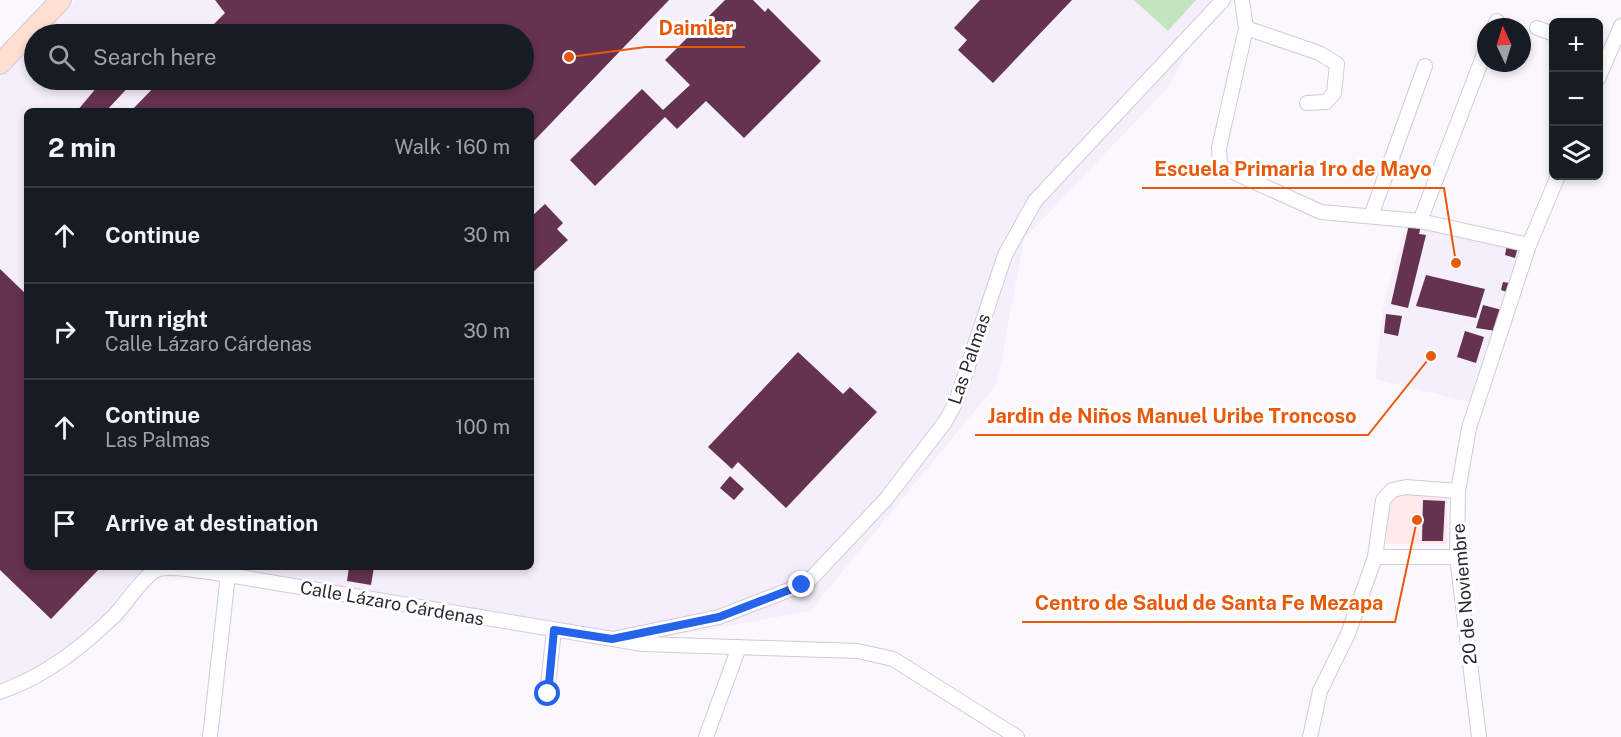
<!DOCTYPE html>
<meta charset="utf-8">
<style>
body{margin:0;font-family:"Public Sans",sans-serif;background:#20242c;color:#f1f3f6}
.controls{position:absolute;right:18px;top:18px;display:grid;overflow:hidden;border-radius:9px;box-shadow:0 3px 9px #0003}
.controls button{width:54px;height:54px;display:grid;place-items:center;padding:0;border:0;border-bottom:2px solid #363941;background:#171b24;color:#f1f3f6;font:30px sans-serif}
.compass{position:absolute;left:1477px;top:18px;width:54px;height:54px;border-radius:50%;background:#171b24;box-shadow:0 3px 9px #0003;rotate:356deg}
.stop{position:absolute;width:18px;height:18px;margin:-14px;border:4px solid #2563eb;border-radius:50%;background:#fff}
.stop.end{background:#2563eb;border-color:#fff;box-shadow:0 2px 6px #0008}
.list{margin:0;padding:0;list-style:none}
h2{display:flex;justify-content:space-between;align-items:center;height:78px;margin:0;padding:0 24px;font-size:26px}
h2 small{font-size:20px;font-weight:400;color:#9ea1a6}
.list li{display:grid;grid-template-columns:39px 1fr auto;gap:18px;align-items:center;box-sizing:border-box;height:96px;padding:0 24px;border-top:2px solid #363941}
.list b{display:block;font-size:22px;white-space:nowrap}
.list p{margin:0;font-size:20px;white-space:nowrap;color:#9ea1a6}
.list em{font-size:20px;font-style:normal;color:#9ea1a6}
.icon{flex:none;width:33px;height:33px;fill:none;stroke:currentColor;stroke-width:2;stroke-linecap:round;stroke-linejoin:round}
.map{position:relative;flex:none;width:1621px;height:737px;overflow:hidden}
.search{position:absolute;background:#171b24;box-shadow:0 3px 9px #0003;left:24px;top:24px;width:510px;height:66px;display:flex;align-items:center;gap:15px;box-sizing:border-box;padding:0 21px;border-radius:33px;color:#9ea1a6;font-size:22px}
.panel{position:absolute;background:#171b24;box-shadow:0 3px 9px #0003;left:24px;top:108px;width:510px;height:462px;border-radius:9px}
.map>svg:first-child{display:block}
</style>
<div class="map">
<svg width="1621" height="737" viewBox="0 0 1621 737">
<rect width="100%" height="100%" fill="#faf8fd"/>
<!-- built -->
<g fill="#f5eefb">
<polygon points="76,0 1213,0 1170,85 1024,239 997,384 810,611 644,641 197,567 531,567 531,111 27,111 27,567 161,567 123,623 0,689 0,79 34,43 34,80 524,80 524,34 43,34"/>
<polygon points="1406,222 1522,243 1496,331 1447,322 1492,332 1469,402 1375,379 1383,309"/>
</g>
<!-- medical -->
<polygon fill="#ffe9eb" points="1388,494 1447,496 1447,544 1386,544"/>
<!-- green -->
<polygon fill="#c3e5bd" points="1134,0 1196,0 1168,31"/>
<!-- building -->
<g fill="#65324f">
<polygon points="215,0 669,0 531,144 531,111 131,111 161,80 524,80 524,34 204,34 225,13"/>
<polygon points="725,0 753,0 765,12 768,8 821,61 744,138 706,101 677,129 665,117 595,186 570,160 642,89 663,110 690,85 665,60"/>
<polygon points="980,0 1072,0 993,83 958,50 967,40 954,28"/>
<polygon points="103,80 135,80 106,111 77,111"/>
<polygon points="545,204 563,223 557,229 568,240 531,274 531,217"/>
<polygon points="1410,220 1422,221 1419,234 1426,235 1408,308 1391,304"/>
<polygon points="1508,240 1519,243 1515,258 1505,255"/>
<polygon points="0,269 27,295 27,567 101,567 51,619 0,570"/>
<polygon points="1426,275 1485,289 1476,318 1416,306"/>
<polygon points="1503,282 1510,283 1507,292 1501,290"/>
<polygon points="1483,305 1502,310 1496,331 1476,328"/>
<polygon points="1386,314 1402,316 1398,336 1384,333"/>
<polygon points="1465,331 1484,337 1476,363 1457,357"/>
<polygon points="798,352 843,394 850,387 877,412 786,508 738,462 732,469 708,447"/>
<polygon points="730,476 744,489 734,500 720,488"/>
<polygon points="1423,500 1445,501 1443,541 1422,541"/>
<polygon points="349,567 374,567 371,585 347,581"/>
</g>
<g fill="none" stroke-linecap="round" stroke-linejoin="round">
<!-- minor casing -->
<g stroke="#d4c8df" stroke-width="16">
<g id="minor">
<polyline points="1242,0 1246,28 1219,148 1220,164 1224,168 1321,212 1420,221 1529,245"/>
<polyline points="1494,27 1497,21"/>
<polyline points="1246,28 1319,53 1337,64 1334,93 1326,102 1307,103"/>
<polyline points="1537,28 1554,34"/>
<polyline points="1598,79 1621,26"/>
<polyline points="1371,216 1425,66"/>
<polyline points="1420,221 1486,49"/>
<polyline points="1375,557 1457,557"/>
<polyline points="617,638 719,617 807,583 886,499 945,422 956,402 1005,255 1035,201 1223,0"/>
<path d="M0 692C45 676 80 649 114 616 125 605 145 573 159 569 175 565 210 573 228 575L643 644 858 651 893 659 1017 737"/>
<polyline points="547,694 554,630"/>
<polyline points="210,737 228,575"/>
<polyline points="706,737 739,647"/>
<polyline points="1310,737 1320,691 1348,634 1375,557 1383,500 1392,490 1406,487 1458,491"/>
<polyline points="1479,737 1457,557 1458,491 1469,428 1529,245 1558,176"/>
</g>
</g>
<!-- secondary casing -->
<g stroke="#d4c8df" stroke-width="22">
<polyline id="secondary" points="0,64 61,0"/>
</g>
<!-- minor -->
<use href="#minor" stroke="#fff" stroke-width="14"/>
<!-- secondary -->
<use href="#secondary" stroke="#fde0d1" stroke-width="20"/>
</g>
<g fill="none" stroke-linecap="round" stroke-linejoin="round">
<!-- route -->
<polyline stroke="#2563eb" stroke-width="8" points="548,694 554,630 612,639 719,617 802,585"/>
</g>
<g text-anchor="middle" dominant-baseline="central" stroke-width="6" stroke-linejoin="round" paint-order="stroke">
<!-- street labels -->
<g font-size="18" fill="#2d2932" stroke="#fff">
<text transform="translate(969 359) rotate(-71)">Las Palmas</text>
<text transform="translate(1464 594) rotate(-95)">20 de Noviembre</text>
<text transform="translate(392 603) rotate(10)">Calle Lázaro Cárdenas</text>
</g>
</g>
<!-- callouts -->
<path fill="none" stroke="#e8590c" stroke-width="2" d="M569 57L646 47H745M1456 263L1444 188H1142M1431 356L1368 435H975M1417 520L1395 622H1022"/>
<g fill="#e8590c" stroke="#fff" stroke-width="2">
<circle cx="569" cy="57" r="6"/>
<circle cx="1456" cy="263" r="6"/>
<circle cx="1431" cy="356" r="6"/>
<circle cx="1417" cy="520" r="6"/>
</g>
<g font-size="20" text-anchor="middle" font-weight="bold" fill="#e8590c" stroke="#fff" stroke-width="6" stroke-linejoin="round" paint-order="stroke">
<text x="696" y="35">Daimler</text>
<text x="1293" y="176">Escuela Primaria 1ro de Mayo</text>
<text x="1172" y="423">Jardin de Niños Manuel Uribe Troncoso</text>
<text x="1209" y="610">Centro de Salud de Santa Fe Mezapa</text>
</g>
</svg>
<div class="controls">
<button>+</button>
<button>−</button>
<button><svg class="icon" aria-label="layers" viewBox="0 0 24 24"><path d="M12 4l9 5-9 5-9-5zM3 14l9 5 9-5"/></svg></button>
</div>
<svg class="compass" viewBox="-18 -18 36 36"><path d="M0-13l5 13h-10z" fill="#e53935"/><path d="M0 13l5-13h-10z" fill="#9ea1a6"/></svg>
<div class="stop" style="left:548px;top:694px"></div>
<div class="stop end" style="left:802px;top:585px"></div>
<div class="search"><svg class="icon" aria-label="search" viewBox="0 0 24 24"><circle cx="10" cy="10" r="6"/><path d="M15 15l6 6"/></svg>Search here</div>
<section class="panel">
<h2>2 min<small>Walk · 160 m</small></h2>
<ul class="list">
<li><svg class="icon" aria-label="ahead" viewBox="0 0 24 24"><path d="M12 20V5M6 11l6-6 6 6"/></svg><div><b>Continue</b></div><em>30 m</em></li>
<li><svg class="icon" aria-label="right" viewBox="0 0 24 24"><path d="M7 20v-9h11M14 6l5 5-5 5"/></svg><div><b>Turn right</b><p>Calle Lázaro Cárdenas</p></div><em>30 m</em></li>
<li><svg class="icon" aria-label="ahead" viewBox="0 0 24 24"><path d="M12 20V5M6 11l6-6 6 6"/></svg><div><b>Continue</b><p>Las Palmas</p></div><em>100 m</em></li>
<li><svg class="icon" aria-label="arrive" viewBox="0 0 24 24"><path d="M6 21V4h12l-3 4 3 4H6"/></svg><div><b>Arrive at destination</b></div></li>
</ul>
</section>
</div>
